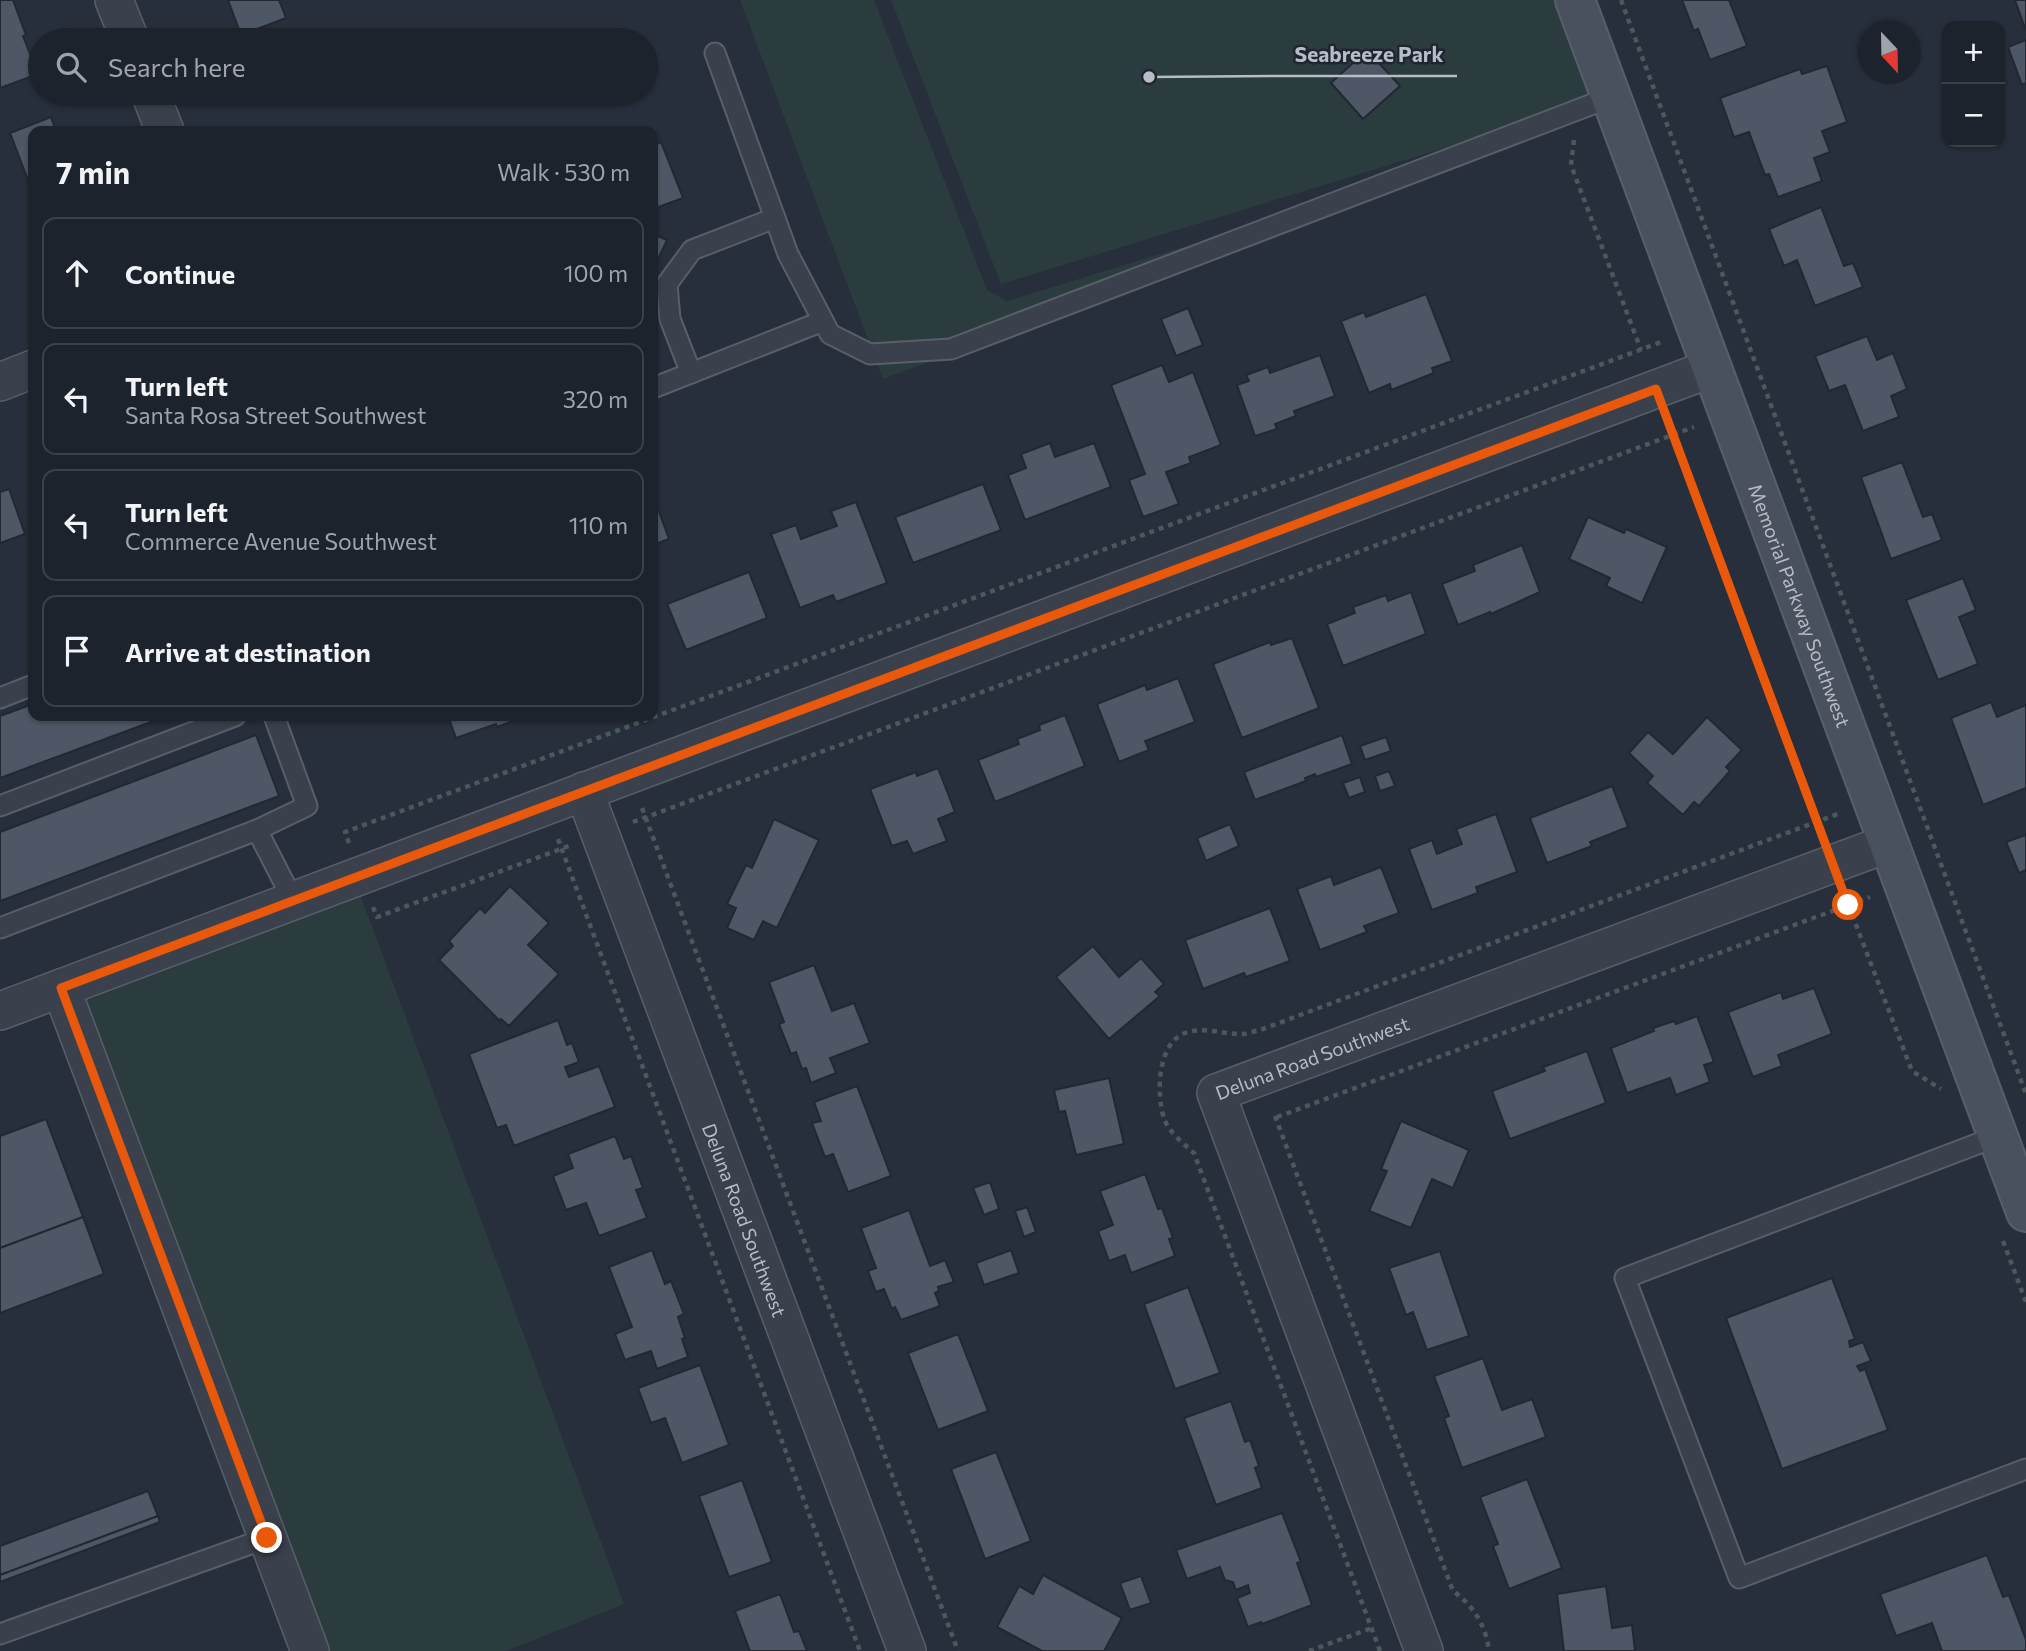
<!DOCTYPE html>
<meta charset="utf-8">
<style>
body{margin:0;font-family:Commissioner,sans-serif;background:#252b35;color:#f1f3f6}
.controls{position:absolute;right:21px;top:21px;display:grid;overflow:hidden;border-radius:14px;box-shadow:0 2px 5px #0004}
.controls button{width:63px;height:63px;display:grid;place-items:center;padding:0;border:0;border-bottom:2px solid #3b4049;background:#1d232d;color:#f1f3f6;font:35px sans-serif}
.compass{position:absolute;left:1858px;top:21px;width:63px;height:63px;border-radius:50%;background:#1d232d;box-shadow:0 2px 5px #0004;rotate:158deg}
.stop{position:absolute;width:21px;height:21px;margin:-16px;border:5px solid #ea580c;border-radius:50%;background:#fff}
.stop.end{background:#ea580c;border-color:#fff;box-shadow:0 2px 7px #0008}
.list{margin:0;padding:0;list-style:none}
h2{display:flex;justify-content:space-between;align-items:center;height:91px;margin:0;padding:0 28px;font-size:30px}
h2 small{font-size:23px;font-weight:400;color:#a0a4aa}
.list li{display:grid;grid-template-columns:46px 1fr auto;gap:21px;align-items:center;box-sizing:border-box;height:112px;margin:0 14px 14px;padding:0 14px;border:2px solid #3b4049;border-radius:14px}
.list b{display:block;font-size:26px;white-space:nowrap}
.list p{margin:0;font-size:23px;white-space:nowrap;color:#a0a4aa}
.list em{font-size:23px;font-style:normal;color:#a0a4aa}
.icon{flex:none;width:38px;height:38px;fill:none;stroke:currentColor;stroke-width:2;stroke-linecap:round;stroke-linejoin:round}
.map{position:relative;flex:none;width:2026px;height:1651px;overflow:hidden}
.search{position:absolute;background:#1d232d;box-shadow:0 2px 5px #0004;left:28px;top:28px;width:630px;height:77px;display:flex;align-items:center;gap:18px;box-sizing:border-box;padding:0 24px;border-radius:38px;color:#a0a4aa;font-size:26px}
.panel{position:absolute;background:#1d232d;box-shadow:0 2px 5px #0004;left:28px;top:126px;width:630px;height:595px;border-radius:14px}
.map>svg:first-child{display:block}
</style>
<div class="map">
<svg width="2026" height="1651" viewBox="0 0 2026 1651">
<rect width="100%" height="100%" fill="#272f3c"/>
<!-- green -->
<g fill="#2a3c3e">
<polygon points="740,0 874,0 987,290 1007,301 1487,154 883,379"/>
<polygon points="891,0 1575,0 1611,97 1001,284"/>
<polygon points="361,897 624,1604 506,1651 329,1651 85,1001"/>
</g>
<!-- building -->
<g fill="#4e5765" stroke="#222833" stroke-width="2">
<polygon points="0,0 13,0 26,35 23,36 38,74 0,88"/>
<polygon points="228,0 279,0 286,18 241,35"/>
<polygon points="1682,0 1729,0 1747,46 1710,60 1698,29 1694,31"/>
<polygon points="2015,0 2026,0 2026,31"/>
<polygon points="2026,40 2026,83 2022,85 2008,47"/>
<polygon points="1367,50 1400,86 1363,119 1331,83"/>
<polygon points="1827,66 1847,122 1822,131 1830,152 1814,158 1822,181 1778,197 1769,174 1765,175 1749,132 1734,137 1720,98 1800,69 1802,74"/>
<polygon points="51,117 56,131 33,131 33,193 10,133"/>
<polygon points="661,142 683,198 653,209 653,145"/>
<polygon points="1821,207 1844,266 1853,263 1863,287 1815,306 1797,260 1784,266 1769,229"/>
<polygon points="653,234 667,240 653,270"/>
<polygon points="1426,294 1452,361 1432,368 1434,373 1391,390 1390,384 1369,393 1341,321 1364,312 1366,317"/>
<polygon points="1188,308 1203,345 1176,356 1161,319"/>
<polygon points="1867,336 1877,360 1893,353 1907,389 1891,396 1899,417 1863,431 1845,385 1829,391 1815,356"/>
<polygon points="1320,355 1335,396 1294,411 1296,416 1275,424 1277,429 1255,436 1237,385 1249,381 1246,375 1268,367 1270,373"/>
<polygon points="1162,365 1169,382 1193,372 1221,445 1189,457 1191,463 1166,472 1179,504 1143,517 1129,480 1145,474 1111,385"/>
<polygon points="1050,443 1055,457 1094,443 1111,487 1025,520 1008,475 1026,468 1021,454"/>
<polygon points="1902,462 1923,517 1932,514 1942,540 1891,559 1861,477"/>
<polygon points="983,484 1001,530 913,563 895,517"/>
<polygon points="9,489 25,534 0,543 0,492"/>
<polygon points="653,495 669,539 653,545"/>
<polygon points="856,502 887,583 836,602 833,595 800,608 771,534 796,525 801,539 837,526 831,511"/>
<polygon points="1588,517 1624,533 1626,529 1667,547 1642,603 1606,586 1610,578 1569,559"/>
<polygon points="1522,545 1540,592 1491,614 1490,612 1458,625 1442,584 1475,571 1473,565"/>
<polygon points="749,572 767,618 686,650 667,604"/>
<polygon points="1963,578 1976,610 1959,617 1978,664 1938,680 1906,600"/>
<polygon points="1411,592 1426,634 1343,666 1327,624 1355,613 1353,607 1386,595 1388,601"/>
<polygon points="1292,638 1319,708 1242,738 1213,664 1270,642 1271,645"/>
<polygon points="1178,678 1195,722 1145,741 1149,750 1119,762 1097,704 1145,685 1147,690"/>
<polygon points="1991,702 1997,717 2026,705 2026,788 1983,805 1951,718"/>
<polygon points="33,704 33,716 167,716 0,778 0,716"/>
<polygon points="1065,715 1085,766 995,802 978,760 1019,744 1017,739 1040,730 1039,725"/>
<polygon points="448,716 517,716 518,719 497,727 496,724 456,738"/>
<polygon points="1707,717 1742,750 1726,767 1730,771 1699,806 1694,802 1683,815 1647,783 1653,776 1629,753 1648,732 1673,754"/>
<polygon points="256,735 279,796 0,901 0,832"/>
<polygon points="1342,735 1352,764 1316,777 1315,774 1305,778 1306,781 1255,800 1244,772"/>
<polygon points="1386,737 1391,751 1365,760 1360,746"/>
<polygon points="938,768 955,812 938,819 947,841 913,854 907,841 892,846 870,789 916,772 917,776"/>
<polygon points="1389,771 1395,786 1380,791 1375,776"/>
<polygon points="1360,777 1365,792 1349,798 1343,783"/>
<polygon points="1612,786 1628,827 1590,842 1592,846 1547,863 1530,818"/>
<polygon points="1496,814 1517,872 1476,887 1478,893 1432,910 1409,849 1432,840 1437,854 1462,844 1456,829"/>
<polygon points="774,819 819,840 777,928 763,921 754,940 727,928 736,908 727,904 746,865 752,868"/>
<polygon points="1230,824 1239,846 1206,861 1197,838"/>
<polygon points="2026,835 2026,870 2019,873 2006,842"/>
<polygon points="1381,867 1399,913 1364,926 1367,932 1320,950 1297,889 1331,876 1334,885"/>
<polygon points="510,886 549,923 528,945 559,974 509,1026 501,1019 500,1021 439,960 453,946 449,941 480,908 485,913"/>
<polygon points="1270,908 1290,961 1246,977 1244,973 1203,989 1185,940"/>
<polygon points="1093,946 1119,977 1141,958 1164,984 1155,992 1160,996 1109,1039 1056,977"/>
<polygon points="814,965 832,1011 854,1003 870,1043 830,1058 836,1073 811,1083 806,1068 802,1069 796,1052 791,1054 779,1024 784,1022 769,982"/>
<polygon points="1814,988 1832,1034 1778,1055 1782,1066 1753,1077 1728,1012 1781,992 1783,999"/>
<polygon points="1697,1016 1714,1062 1704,1065 1710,1082 1676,1095 1670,1078 1627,1093 1611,1048 1654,1031 1653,1028 1674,1021 1676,1024"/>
<polygon points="558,1020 567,1045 572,1043 579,1062 565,1067 569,1077 599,1066 615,1107 514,1146 506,1125 497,1128 469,1054"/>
<polygon points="1587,1051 1606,1103 1510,1139 1492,1091 1545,1071 1543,1067"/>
<polygon points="1109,1078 1124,1144 1076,1155 1065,1111 1059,1112 1054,1090"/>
<polygon points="857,1086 891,1176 848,1192 833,1154 825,1157 812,1123 821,1121 814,1102"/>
<polygon points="46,1119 83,1217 0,1248 0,1136"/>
<polygon points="1401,1121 1469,1150 1453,1188 1432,1179 1411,1228 1369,1211 1387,1171 1381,1169"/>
<polygon points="615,1136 624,1159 631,1156 643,1188 636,1190 647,1218 599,1236 586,1203 566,1210 553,1176 573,1168 568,1154"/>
<polygon points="1145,1174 1158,1209 1162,1208 1173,1238 1169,1239 1175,1256 1131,1273 1125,1255 1109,1261 1098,1231 1113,1225 1100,1191"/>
<polygon points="990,1182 999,1209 984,1215 973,1188"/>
<polygon points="1027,1207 1036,1232 1024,1237 1015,1211"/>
<polygon points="909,1210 930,1266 945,1260 954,1282 938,1287 939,1291 935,1293 940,1306 901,1320 895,1307 892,1309 884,1289 876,1292 868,1271 876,1268 861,1228"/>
<polygon points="83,1217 104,1274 0,1313 0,1248"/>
<polygon points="652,1250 665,1284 671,1281 684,1314 678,1317 685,1338 682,1339 688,1357 657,1369 651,1351 625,1360 615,1334 632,1327 609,1267"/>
<polygon points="1011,1250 1019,1273 984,1285 976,1263"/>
<polygon points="1440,1251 1469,1336 1427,1350 1413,1312 1406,1315 1389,1268"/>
<polygon points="1832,1278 1855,1339 1849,1341 1850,1347 1863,1342 1871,1361 1857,1366 1860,1371 1865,1369 1888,1430 1782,1469 1726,1318"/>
<polygon points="1188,1287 1220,1373 1175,1389 1144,1304"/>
<polygon points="958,1334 988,1411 938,1430 908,1353"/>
<polygon points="1483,1358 1502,1410 1532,1399 1546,1437 1462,1468 1444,1418 1449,1416 1434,1376"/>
<polygon points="700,1365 729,1445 682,1463 665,1418 651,1423 638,1388"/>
<polygon points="1231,1401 1245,1442 1250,1440 1259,1466 1255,1468 1262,1488 1216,1505 1184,1418"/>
<polygon points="996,1452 1031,1541 985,1559 951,1469"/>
<polygon points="1527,1479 1562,1568 1509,1589 1493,1546 1498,1544 1480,1497"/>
<polygon points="742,1480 772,1562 729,1577 699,1496"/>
<polygon points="148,1491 158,1516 0,1575 0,1546"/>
<polygon points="1282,1513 1301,1562 1297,1563 1312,1605 1262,1624 1261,1622 1248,1627 1237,1598 1250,1593 1248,1585 1236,1590 1233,1582 1225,1580 1220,1567 1187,1579 1176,1550"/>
<polygon points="158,1516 160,1522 0,1582 0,1575"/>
<polygon points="1987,1555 2003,1597 2009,1595 2026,1640 2026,1651 1942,1651 1932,1623 1896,1636 1880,1594"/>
<polygon points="1043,1575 1122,1618 1104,1651 1042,1651 997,1627 1019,1586 1033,1594"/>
<polygon points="1141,1576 1151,1603 1130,1610 1120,1583"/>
<polygon points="1606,1586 1612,1628 1632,1625 1635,1651 1564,1651 1557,1594"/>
<polygon points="780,1594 794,1632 799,1631 807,1651 750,1651 735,1611"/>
</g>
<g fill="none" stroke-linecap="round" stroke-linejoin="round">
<!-- lane casing -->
<g stroke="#595f6a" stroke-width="23">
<g id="lane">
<polyline points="715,53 788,254 830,334 870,354 951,349 1611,97"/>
<polyline points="691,373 670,319 667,284 692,250 775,218"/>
<polyline points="653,388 823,321"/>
<polyline points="0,698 33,685"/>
<polyline points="0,806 235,716"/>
<polyline points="257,830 293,900"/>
<polyline points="0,928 257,830 307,806 274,716"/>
<polyline points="1998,1136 1625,1278 1739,1578 2026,1469"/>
<polyline points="0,1634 267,1538"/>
</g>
</g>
<!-- street casing -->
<g stroke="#595f6a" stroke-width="40">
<g id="street">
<polyline points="114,0 130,40"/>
<polyline points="150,93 165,131"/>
<polyline points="0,382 33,369"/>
<path id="s1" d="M584 791 907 1651"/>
<polyline points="61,988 310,1651"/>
<polyline points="0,1011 1712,368"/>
<path id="s2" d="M1424 1651 1216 1093 1889 843"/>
</g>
</g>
<!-- secondary casing -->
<g stroke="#595f6a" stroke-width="42">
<g id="secondary">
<path id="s3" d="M1575 0 2026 1212"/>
</g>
</g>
<!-- path -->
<g stroke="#49595c" stroke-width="4.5" stroke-dasharray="5 5" stroke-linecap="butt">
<polyline points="1621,0 2026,1094"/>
<polyline points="1574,140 1571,165 1641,350"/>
<polyline points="1669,423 1821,832"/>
<polyline points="642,808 958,1651"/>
<polyline points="633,822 1694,427"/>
<polyline points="558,839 860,1651"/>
<polyline points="349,843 345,832 1664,341"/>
<polyline points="1845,896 1912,1071 1941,1089"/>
<polyline points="373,907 377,917 569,846"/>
<path d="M1275 1116 1453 1591C1474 1606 1486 1626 1489 1651"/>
<polyline points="1277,1117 1870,897"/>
<polyline points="2003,1241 2026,1302"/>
<polyline points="1309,1651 1372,1628"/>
<path d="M1380 1651 1194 1153C1184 1144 1171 1134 1165 1121 1156 1098 1156 1044 1185 1033 1205 1026 1224 1035 1244 1034 1249 1033 1255 1031 1260 1030L1840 813"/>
</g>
<!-- lane -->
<use href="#lane" stroke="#3b414c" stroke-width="19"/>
<!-- street -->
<use href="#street" stroke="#3b414c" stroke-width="37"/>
<!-- secondary -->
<use href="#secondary" stroke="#4a515e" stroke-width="38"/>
</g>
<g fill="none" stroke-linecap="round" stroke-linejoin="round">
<!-- route -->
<polyline stroke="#ea580c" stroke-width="9" points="267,1538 61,988 1656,389 1848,905"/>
</g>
<g text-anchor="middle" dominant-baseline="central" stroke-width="5" stroke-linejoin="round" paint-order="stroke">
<!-- street labels -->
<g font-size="19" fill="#b7bdc7" stroke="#202631">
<text stroke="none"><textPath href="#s3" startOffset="646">Memorial Parkway Southwest</textPath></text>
<text stroke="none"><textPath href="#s2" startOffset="698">Deluna Road Southwest</textPath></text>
<text stroke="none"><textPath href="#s1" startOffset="458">Deluna Road Southwest</textPath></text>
</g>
</g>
<!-- callouts -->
<path fill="none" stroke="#b7bdc7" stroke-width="2.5" d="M1149 77L1280 76H1457"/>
<circle fill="#b7bdc7" stroke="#202631" stroke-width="2.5" cx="1149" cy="77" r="7"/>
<g font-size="21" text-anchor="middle" font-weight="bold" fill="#b7bdc7" stroke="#202631" stroke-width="5" stroke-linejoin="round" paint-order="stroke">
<text x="1369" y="62">Seabreeze Park</text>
</g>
</svg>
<div class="controls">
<button>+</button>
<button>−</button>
</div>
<svg class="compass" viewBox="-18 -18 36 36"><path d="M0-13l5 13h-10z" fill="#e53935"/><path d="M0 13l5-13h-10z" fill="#a0a4aa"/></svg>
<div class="stop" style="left:1848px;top:905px"></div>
<div class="stop end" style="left:267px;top:1538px"></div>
<div class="search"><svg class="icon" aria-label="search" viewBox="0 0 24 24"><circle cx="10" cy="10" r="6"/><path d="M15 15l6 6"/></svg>Search here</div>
<section class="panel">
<h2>7 min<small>Walk · 530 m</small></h2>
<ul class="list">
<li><svg class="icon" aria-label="ahead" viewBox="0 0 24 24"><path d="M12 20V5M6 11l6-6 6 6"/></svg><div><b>Continue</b></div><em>100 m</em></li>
<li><svg class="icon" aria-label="left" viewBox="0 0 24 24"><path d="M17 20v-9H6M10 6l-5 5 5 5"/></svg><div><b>Turn left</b><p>Santa Rosa Street Southwest</p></div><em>320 m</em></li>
<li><svg class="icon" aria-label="left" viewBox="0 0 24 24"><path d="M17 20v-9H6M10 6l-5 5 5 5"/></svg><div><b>Turn left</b><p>Commerce Avenue Southwest</p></div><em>110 m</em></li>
<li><svg class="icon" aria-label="arrive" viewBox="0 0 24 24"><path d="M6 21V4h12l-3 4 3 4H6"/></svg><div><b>Arrive at destination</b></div></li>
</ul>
</section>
</div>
